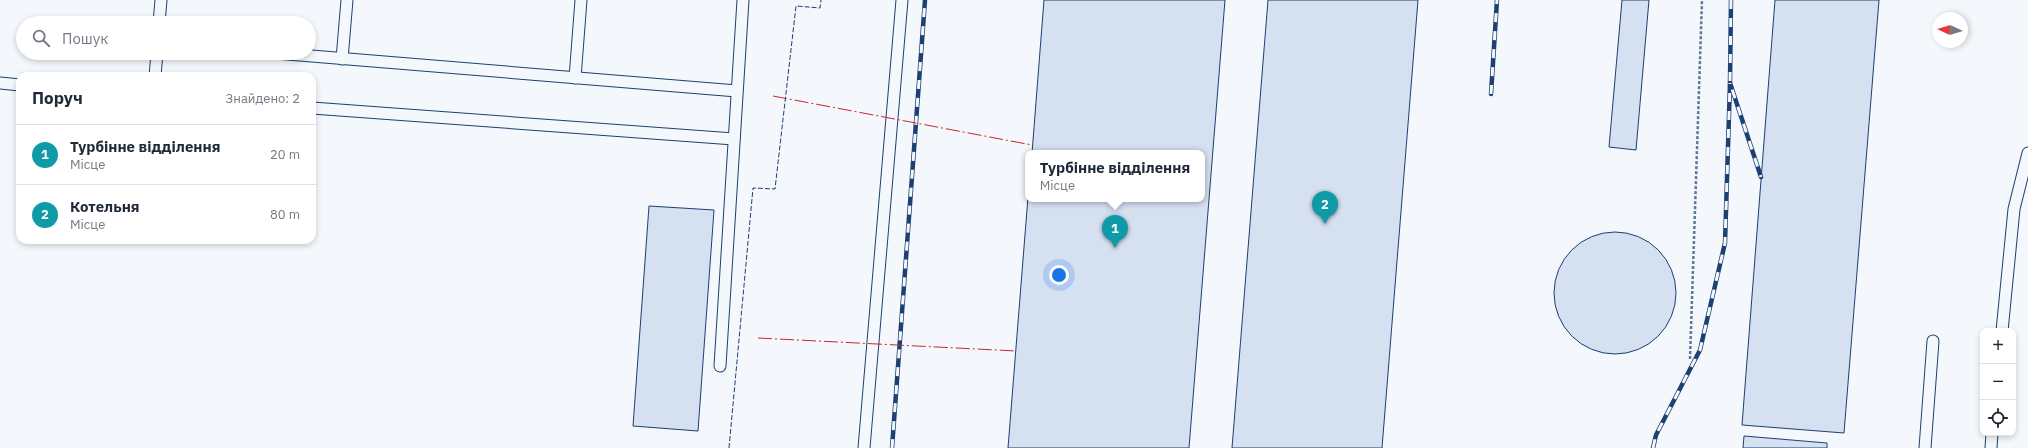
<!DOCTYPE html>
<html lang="uk">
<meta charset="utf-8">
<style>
body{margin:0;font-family:"IBM Plex Sans",sans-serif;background:#f6f6f7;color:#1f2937}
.controls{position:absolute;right:12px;bottom:12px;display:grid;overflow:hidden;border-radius:8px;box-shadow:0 2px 6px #0003}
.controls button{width:36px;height:36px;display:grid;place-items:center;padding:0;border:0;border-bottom:1px solid #e0e1e3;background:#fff;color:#1f2937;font:20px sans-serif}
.compass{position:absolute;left:1932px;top:12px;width:36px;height:36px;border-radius:50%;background:#fff;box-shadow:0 2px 6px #0003;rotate:274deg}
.you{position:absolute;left:1059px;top:275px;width:14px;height:14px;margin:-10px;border:3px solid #fff;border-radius:50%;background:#1a73e8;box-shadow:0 0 0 6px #1a73e833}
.badge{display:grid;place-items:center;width:26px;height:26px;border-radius:50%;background:#c62828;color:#fff;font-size:13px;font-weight:700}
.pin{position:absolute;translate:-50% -33px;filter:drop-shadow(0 1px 2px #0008)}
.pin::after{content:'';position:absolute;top:21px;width:14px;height:12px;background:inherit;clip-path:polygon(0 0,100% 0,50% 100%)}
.popup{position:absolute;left:1025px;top:150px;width:180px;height:52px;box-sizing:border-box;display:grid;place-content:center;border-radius:8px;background:#fff;filter:drop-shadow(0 1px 3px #0005);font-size:13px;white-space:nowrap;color:#747a83}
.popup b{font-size:15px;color:#1f2937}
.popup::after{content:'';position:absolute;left:50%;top:100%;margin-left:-8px;border:8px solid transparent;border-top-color:#fff}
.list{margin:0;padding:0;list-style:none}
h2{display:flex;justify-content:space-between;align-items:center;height:52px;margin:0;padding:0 16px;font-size:17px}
h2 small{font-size:13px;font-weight:400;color:#747a83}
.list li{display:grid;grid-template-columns:26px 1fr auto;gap:12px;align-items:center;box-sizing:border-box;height:60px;padding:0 16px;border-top:1px solid #e0e1e3}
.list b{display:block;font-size:15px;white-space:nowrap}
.list p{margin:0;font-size:13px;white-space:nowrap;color:#747a83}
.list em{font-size:13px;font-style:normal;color:#747a83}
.icon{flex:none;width:22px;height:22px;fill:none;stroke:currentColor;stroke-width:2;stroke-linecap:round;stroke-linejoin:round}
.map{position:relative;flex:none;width:2028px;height:448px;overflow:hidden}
.search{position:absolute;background:#fff;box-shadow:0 2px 6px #0003;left:16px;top:16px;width:300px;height:44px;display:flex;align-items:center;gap:10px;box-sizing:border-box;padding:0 14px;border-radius:22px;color:#747a83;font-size:15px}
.panel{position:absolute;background:#fff;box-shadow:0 2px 6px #0003;left:16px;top:72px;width:300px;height:172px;border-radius:12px}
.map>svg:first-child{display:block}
</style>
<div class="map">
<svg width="2028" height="448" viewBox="0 0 2028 448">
<rect width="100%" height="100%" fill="#f4f7fb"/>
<!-- building -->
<g fill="#d5e0f0" stroke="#1d3f73">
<polygon points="1044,0 1225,0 1189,448 1008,448 1028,197 1028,199 1202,199 1202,153 1032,153"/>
<polygon points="1268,0 1418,0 1382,448 1232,448"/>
<polygon points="1622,0 1649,0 1636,150 1609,147"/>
<polygon points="1775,0 1879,0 1844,433 1742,425"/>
<polygon points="649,206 714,210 698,431 633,426"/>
<circle cx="1615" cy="293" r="61"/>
<polygon points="1744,436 1827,443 1827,448 1743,448"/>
</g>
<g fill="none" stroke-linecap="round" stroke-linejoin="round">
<!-- lane casing -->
<g stroke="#1d3f73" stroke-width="13">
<g id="lane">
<polyline points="159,23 161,0"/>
<polyline points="275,53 737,91"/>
<polyline points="342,59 347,0"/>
<polyline points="155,76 157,53"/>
<polyline points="575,78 581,0"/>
<polyline points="0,83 20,85"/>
<polyline points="312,108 734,139"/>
<polyline points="2002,331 2014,209 2028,153"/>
<polyline points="720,366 743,0"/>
<polyline points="864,448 902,0"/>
<polyline points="1925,448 1933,341"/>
<polyline points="1991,448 1992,433"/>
</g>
</g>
<!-- path -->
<polyline stroke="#5e769c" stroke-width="2.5" stroke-dasharray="3 2" stroke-linecap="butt" points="1690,359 1702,0"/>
<!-- lane -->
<use href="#lane" stroke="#f4f7fb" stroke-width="11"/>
<!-- rail casing -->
<g stroke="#1d3f73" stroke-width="4.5">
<g id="rail">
<polyline points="1731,0 1730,83 1761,177"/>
<polyline points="1491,94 1497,0"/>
<polyline points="892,448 925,0"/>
<polyline points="1653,448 1656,435 1700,350 1725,243 1730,83"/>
</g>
</g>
<!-- rail -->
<use href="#rail" stroke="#f4f7fb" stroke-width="3" stroke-dasharray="9" stroke-linecap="butt"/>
<!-- fence -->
<polyline stroke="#1d3f73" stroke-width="1" stroke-dasharray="5 2" stroke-linecap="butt" points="729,448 753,188 775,189 796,6 820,8 821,0"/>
<!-- power -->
<g stroke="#c62828" stroke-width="1" stroke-dasharray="14 3 2 3" stroke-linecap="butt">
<polyline points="773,96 1032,145"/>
<polyline points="758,338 1016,351"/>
</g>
</g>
</svg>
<div class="controls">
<button>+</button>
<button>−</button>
<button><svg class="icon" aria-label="locate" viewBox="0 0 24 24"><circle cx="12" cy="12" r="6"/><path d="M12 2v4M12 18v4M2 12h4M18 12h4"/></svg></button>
</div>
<svg class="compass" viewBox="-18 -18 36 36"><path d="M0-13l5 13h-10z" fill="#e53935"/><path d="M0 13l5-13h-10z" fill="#747a83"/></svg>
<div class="you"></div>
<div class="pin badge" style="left:1115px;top:248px;background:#0f9aa8">1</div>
<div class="popup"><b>Турбінне відділення</b>Місце</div>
<div class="pin badge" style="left:1325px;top:224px;background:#0f9aa8">2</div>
<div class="search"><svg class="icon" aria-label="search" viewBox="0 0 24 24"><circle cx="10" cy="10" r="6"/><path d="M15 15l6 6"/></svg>Пошук</div>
<section class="panel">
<h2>Поруч<small>Знайдено: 2</small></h2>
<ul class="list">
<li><span class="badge" style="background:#0f9aa8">1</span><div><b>Турбінне відділення</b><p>Місце</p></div><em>20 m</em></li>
<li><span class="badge" style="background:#0f9aa8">2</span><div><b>Котельня</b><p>Місце</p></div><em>80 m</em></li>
</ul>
</section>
</div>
